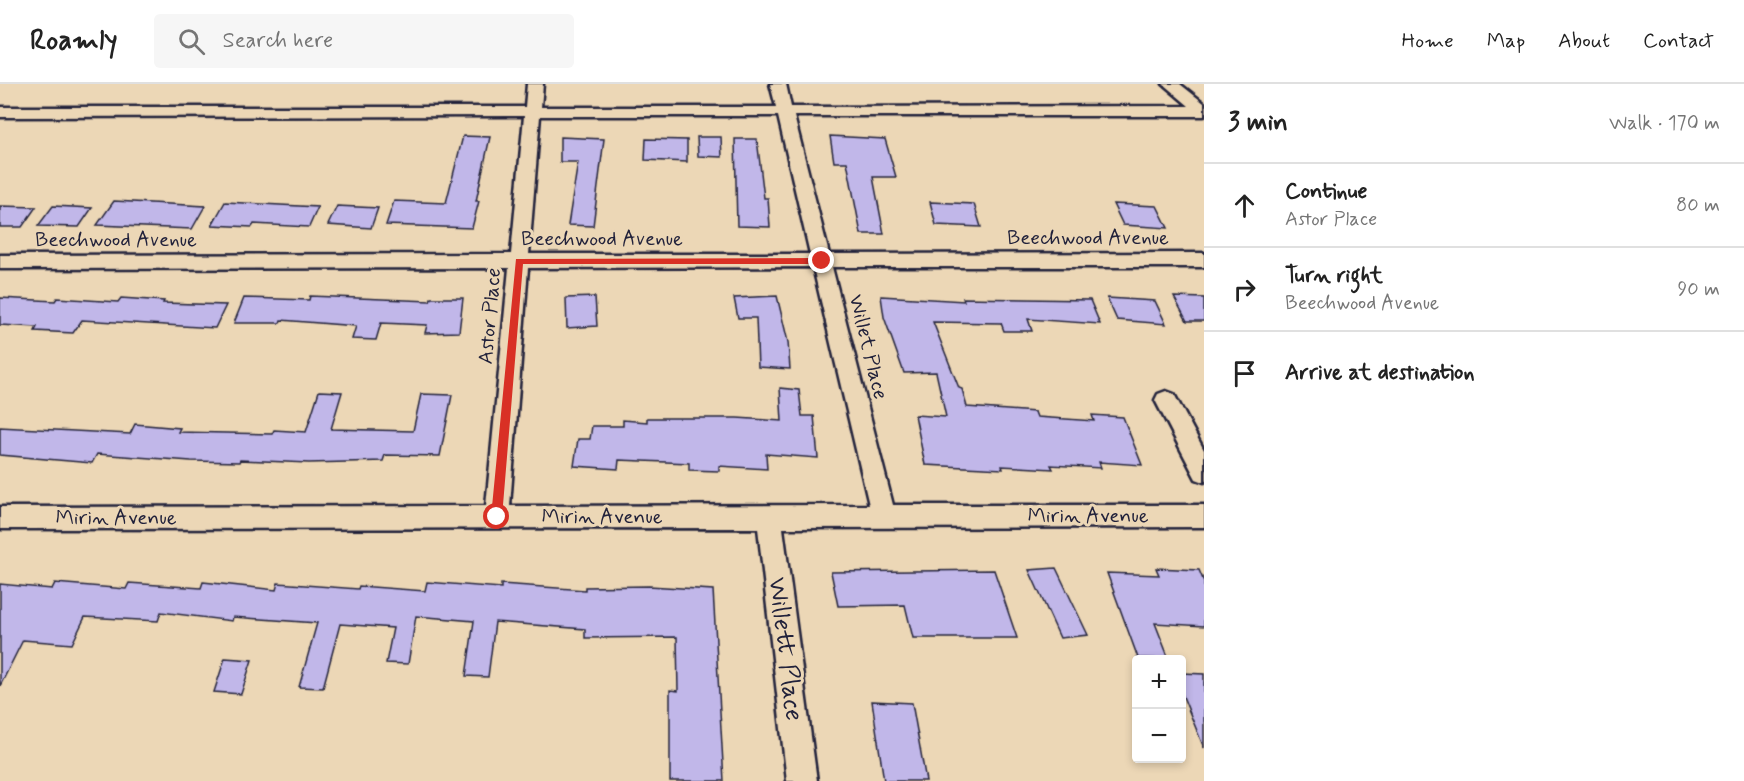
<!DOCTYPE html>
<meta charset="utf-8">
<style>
body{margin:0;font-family:Mynerve,sans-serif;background:#f6f6f6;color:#222}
.controls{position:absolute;right:18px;bottom:18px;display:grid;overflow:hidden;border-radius:6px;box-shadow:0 3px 9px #0003}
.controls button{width:54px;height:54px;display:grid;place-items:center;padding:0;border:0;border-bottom:2px solid #e0e0e0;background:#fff;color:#222;font:30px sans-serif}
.stop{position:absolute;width:18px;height:18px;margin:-14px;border:4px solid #d93025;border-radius:50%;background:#fff}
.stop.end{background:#d93025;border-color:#fff;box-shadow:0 2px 6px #0008}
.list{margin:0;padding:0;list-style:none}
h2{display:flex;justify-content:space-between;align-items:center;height:78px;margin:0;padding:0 24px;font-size:26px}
h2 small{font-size:20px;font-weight:400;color:#767676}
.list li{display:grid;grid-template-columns:39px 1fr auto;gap:18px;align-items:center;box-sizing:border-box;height:84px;padding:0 24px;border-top:2px solid #e0e0e0}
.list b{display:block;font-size:22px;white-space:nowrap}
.list p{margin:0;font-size:20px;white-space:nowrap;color:#767676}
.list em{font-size:20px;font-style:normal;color:#767676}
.icon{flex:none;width:33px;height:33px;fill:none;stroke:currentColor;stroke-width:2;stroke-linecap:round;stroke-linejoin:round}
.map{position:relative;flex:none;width:1204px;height:697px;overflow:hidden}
header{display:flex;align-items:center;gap:36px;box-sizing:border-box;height:84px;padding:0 30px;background:#fff;border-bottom:2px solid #e0e0e0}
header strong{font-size:28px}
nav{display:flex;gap:33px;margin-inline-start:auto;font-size:21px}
.search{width:420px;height:54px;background:#f6f6f6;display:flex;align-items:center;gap:15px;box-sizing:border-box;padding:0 21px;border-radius:6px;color:#767676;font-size:22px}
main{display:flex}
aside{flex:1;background:#fff}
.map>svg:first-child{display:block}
</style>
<header>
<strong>Roamly</strong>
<div class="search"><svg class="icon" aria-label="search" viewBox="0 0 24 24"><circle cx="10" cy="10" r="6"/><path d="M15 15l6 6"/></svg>Search here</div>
<nav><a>Home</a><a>Map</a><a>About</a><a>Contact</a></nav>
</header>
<main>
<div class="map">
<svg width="1204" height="697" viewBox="0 0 1204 697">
<rect width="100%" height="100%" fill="#ecd7b6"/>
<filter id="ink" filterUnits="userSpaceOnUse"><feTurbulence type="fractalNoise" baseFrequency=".0167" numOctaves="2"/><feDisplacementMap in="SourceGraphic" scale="12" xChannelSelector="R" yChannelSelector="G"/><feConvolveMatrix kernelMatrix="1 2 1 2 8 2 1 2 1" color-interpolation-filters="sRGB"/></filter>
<g filter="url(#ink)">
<!-- building -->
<g fill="#c1b7e9" stroke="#22223b" stroke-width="1.5">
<polygon points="463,52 490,53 476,117 479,117 472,144 386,141 394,117 446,119"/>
<polygon points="830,52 885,55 896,93 873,93 884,150 861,150 847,78 834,78"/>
<polygon points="560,53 604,55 593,142 568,141 578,78 560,78"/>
<polygon points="697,53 721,53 722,73 698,72"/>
<polygon points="646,55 687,56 687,78 645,76"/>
<polygon points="735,55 757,55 764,114 768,114 770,143 737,142"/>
<polygon points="114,117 205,122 192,145 97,141"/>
<polygon points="225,118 318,123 309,143 254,140 252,143 212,141"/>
<polygon points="930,118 974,120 981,143 936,141"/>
<polygon points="1113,120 1157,122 1168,144 1123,141"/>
<polygon points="0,122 36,123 22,143 0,143"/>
<polygon points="53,122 92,124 79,143 38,142"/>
<polygon points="337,122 378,124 371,144 328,141"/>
<polygon points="310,212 430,217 431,214 463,214 459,248 425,249 427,241 381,239 376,256 352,255 356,242 281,236 280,239 234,239 244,214 309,216"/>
<polygon points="777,212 788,258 790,285 758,283 756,234 738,234 734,214"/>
<polygon points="881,212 964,217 963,214 1090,216 1100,240 1028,235 1032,247 1004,247 1001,239 933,238 959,304 962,305 967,323 1035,328 1037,333 1094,337 1092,331 1123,333 1142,381 1099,378 1101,384 1051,381 1053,385 1002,382 1003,385 925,381 915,331 946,333 936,288 904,289 884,233"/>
<polygon points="595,213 597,242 567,244 566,214"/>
<polygon points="1174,213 1204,214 1204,237 1187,237"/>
<polygon points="0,214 55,217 57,214 118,218 121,214 164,217 163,219 226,221 215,244 82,236 73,249 35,247 37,243 0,241"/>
<polygon points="1107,214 1155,217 1166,240 1117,236"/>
<polygon points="780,304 799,306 802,332 814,332 818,374 766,370 767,385 719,382 719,387 689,386 689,379 619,376 618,385 574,382 578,355 590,355 592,342 623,342 623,336 647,338 647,334 737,334 782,337"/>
<polygon points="319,307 342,308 331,345 413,347 421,310 452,311 440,372 385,371 383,377 309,379 240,376 239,378 191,377 97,370 92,379 0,371 0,343 130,350 135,340 180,344 178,348 272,350 274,346 306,348"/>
<polygon points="1056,484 1088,551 1060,554 1029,486"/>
<polygon points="1156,484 1199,486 1204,498 1204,542 1155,539 1169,575 1138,574 1107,489 1159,491"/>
<polygon points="994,486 1017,554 913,554 905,521 838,522 831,488"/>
<polygon points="203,498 276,506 278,499 358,505 359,502 425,507 427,498 501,504 501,500 585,506 585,503 649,502 713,506 724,697 670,697 670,606 678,607 677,553 585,554 585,545 495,538 488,593 466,592 474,537 416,532 408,580 386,579 393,544 340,540 323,604 299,603 317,539 233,533 232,537 161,528 158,537 85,533 72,560 23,556 0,602 0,500 52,505 55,499 126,505 129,499 201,504"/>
<polygon points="225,574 252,576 241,610 214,608"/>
<polygon points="1182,589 1204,590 1204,664 1182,610"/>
<polygon points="872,617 912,619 926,697 884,697"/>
</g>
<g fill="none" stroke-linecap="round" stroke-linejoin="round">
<!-- minor casing -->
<g stroke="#22223b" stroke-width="5">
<g id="minor">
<path d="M527 0H543L541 23H776L770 0H786L791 23 1189 22 1163 0H1180L1204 19V32H794L829 170 1204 169V183H832L893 421H1204V443L783 444 817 697H787L758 444 0 445V423L486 422 509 184 0 185V171L511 170 524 32 0 33V23H525ZM540 32H778L810 170H529ZM813 183 869 421 510 422 528 184Z"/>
<polygon points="1166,307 1174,310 1204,366 1204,398 1196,395 1155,316 1158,310"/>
</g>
</g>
<!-- minor -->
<use href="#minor" fill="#ecd7b6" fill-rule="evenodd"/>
</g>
</g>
<!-- route -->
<polygon fill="#d93025" points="822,174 826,177 822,180 523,180 502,433 497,438 493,436 491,433 516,175"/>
<g text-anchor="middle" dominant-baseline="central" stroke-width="6" stroke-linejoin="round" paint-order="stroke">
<!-- street labels -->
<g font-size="21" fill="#22223b" stroke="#ecd7b6">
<text x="1088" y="154">Beechwood Avenue</text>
<text x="602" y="155">Beechwood Avenue</text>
<text x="116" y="156">Beechwood Avenue</text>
<text transform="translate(490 232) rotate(-85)">Astor Place</text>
<text transform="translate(868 263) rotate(76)">Willet Place</text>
<text x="1088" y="432">Mirin Avenue</text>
<text x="602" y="433">Mirin Avenue</text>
<text x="116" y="434">Mirin Avenue</text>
</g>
<!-- near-street labels -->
<g font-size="26" fill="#22223b" stroke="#ecd7b6">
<text transform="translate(785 565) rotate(83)">Willett Place</text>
</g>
</g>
</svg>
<div class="controls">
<button>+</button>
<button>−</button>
</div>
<div class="stop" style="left:497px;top:433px"></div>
<div class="stop end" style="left:822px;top:177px"></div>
</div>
<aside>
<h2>3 min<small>Walk · 170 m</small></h2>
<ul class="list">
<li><svg class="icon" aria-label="ahead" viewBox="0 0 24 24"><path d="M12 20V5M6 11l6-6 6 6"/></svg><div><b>Continue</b><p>Astor Place</p></div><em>80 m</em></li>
<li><svg class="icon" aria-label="right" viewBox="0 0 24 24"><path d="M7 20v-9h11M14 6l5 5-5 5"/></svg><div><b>Turn right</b><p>Beechwood Avenue</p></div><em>90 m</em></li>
<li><svg class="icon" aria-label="arrive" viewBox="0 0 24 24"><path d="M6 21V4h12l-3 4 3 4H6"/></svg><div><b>Arrive at destination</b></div></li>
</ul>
</aside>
</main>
